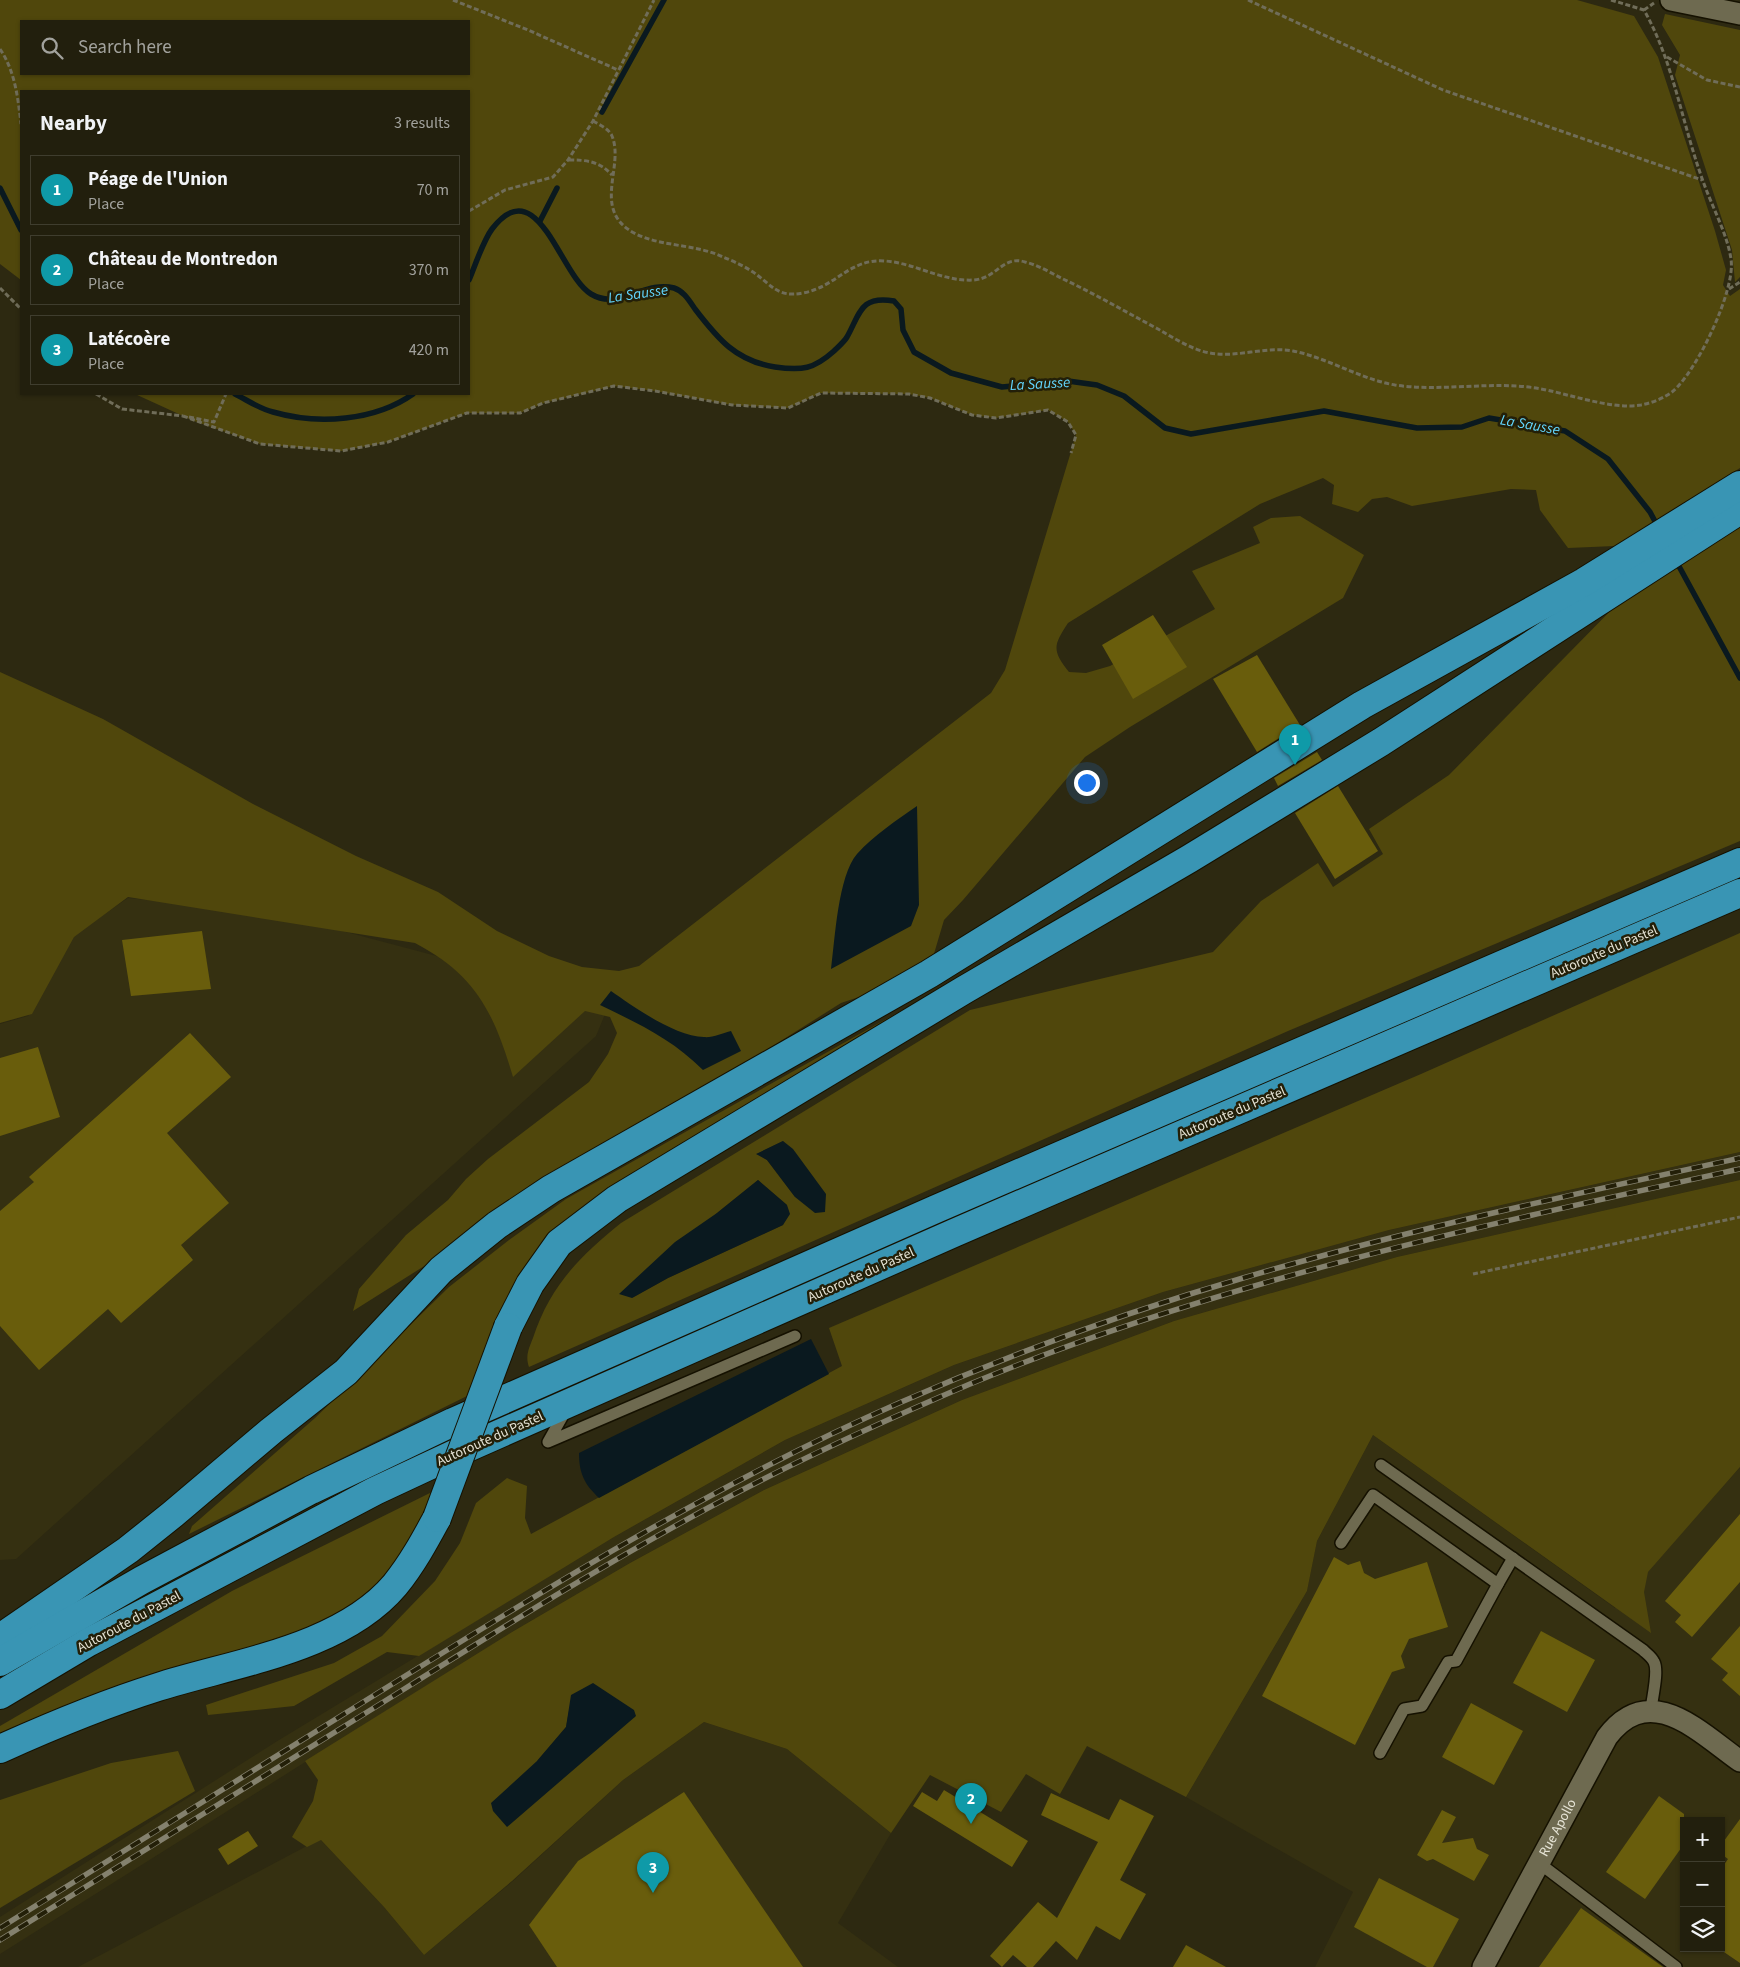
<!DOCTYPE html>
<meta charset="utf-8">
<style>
body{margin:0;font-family:"Source Sans 3",sans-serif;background:#2a2716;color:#f1f3f6}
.controls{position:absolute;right:15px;bottom:15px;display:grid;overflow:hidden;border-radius:0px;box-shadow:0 1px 4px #0004}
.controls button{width:45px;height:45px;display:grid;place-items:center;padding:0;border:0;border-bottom:1px solid #3f3d2e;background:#221f0d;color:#f1f3f6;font:25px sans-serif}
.you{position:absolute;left:1086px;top:782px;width:18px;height:18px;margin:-12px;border:4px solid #fff;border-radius:50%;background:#1a73e8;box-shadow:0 0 0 8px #1a73e833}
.badge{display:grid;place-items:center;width:32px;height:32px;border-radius:50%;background:#15cafb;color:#fff;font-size:16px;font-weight:700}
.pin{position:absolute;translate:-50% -41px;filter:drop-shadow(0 1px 2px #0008)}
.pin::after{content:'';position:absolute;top:26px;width:18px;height:15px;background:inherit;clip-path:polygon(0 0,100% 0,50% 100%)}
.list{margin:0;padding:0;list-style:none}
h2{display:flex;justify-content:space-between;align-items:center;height:65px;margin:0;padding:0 20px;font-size:21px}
h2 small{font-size:16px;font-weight:400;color:#a2a29d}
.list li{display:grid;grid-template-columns:32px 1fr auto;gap:15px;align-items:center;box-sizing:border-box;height:70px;margin:0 10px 10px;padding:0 10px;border:1px solid #3f3d2e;border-radius:0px}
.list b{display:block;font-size:19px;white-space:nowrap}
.list p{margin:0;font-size:16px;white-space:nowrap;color:#a2a29d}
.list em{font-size:16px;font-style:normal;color:#a2a29d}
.icon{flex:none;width:28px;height:28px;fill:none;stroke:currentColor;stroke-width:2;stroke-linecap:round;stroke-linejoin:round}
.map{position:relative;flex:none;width:1740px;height:1967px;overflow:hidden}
.search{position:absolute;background:#221f0d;box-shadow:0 1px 4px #0004;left:20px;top:20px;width:450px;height:55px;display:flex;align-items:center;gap:12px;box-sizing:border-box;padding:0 18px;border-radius:0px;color:#a2a29d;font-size:19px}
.panel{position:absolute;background:#221f0d;box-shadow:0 1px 4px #0004;left:20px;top:90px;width:450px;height:305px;border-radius:0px}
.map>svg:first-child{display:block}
</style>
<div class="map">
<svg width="1740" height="1967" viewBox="0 0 1740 1967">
<rect width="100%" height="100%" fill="#2d2911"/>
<!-- built -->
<g fill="#353011" fill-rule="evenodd">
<polygon points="128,898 209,906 331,928 610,1002 596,1036 16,1559 0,1560 0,1024 28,1016 69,938"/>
<polygon points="1740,1152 1740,1180 1397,1257 1174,1321 962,1400 764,1490 630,1563 512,1632 0,1954 0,1917 279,1740 614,1537 785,1440 954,1365 1163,1292 1389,1230"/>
<path d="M1373 1435 1615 1608 1740 1467V1967H1315L1353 1892 1186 1797 1307 1591 1317 1541ZM1684 1821H1721V1948H1684Z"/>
<polygon points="704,1722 787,1749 891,1833 838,1923 898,1967 78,1967 320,1839 384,1907 424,1955 513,1881 623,1780"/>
</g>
<!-- green -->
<g fill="#50470c" fill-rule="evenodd">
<path d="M0 0H1577L1634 16 1658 57 1715 231 1726 270 1723 285 1730 296 1740 289V468L1615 546 1568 548 1540 510 1536 490 1511 489 1412 506 1387 497 1372 499 1358 512 1332 504 1334 485 1323 478 1260 504 1068 623C1053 646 1052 650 1069 672L1086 673 1110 666 1215 609 1192 571 1260 543 1253 527 1271 518 1300 516 1364 555 1343 598 1130 727 1085 757 963 900 944 920 928 974 841 1003 353 1311 359 1289 406 1235 448 1200 466 1179 488 1159 589 1082 608 1054 617 1033 610 1017 585 1011 513 1077C494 1013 476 975 415 943L128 897 74 937 32 1014 0 1023V672L103 719 253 804 356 856 438 892 497 931 549 956 582 967 619 971 639 966 991 693 1005 670 1076 435 1068 422 1048 410 996 418 972 415 930 398 909 394 821 393 788 408 732 405 655 391 614 386 544 403 520 413H467L388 442 341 451 260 444 194 421 135 394H469V91H21V280L0 264ZM21 21H469V74H21Z"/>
<polygon points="1665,14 1740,30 1740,277 1735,282 1732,250 1675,75 1680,55 1662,25"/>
<path d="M1740 527V841L1288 1031 529 1367C525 1356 529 1348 533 1338 550 1286 580 1256 621 1223L970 1010 1213 952 1261 901 1318 863 1333 887 1383 854 1369 829 1449 775 1624 597ZM783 1141 795 1197 767 1160 757 1154ZM758 1180 787 1205 783 1225 668 1278 632 1298 717 1213Z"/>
<polygon points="1740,933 1740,1152 1389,1230 1163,1292 954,1365 785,1440 614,1537 419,1656 387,1652 294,1706 208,1715 206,1705 334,1663 382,1636 435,1581 460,1543 476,1503 507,1478 527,1486 525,1518 531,1534 842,1366 829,1328 1421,1074"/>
<polygon points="961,977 577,1218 506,1299 471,1394 189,1534 192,1526 315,1418 449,1287 509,1240 566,1199"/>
<path d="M1740 1180V1467L1648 1572 1644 1592 1651 1633 1373 1435 1317 1541 1307 1591 1186 1797 1087 1746 1060 1794 1026 1774 1001 1812 930 1775 891 1833 787 1749 704 1722 623 1780 512 1881 424 1955 384 1907 321 1840 307 1847 292 1837 313 1801 318 1780 305 1761 512 1632 630 1563 764 1490 962 1400 1174 1321 1397 1257ZM572 1695 635 1717 537 1761 566 1727Z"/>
<polygon points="438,1489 405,1560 346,1614 0,1739 0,1726 232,1591"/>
<polygon points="178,1751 195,1791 0,1908 0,1800 111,1763"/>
</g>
<!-- water -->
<g fill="#0a191f">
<path d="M917 806 919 905 911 926 831 969C835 939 838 876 857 854 874 835 897 820 917 806Z"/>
<path d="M611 991C634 1007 676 1037 704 1037 712 1038 723 1033 731 1031L741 1051 703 1070C672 1039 639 1024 600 1005Z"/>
<polygon points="783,1141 793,1149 826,1194 825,1212 815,1213 795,1197 767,1160 756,1154"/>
<polygon points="758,1180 787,1205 790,1214 783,1225 668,1278 632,1298 619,1294 675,1242 717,1213"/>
<path d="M811 1339 829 1374 599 1498C584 1484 579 1473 579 1453Z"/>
<polygon points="593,1683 634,1710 636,1716 507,1827 493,1811 491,1803 537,1761 566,1727 571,1695"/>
</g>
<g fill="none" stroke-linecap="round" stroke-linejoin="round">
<!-- stream -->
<g stroke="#0a191f" stroke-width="5.5">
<polyline points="602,112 664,0"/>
<polyline points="0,188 21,230"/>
<polyline points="540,221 557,188"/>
<path d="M469 280C475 266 483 241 492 229 538 169 560 276 591 294 619 311 645 280 674 288 684 291 690 302 695 309 718 339 736 361 775 367 802 371 814 369 834 351 838 347 844 342 847 337 860 314 860 295 894 301L901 309 903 330 914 352 951 373 1002 387 1068 381 1097 385 1124 396 1165 428 1191 434 1324 411 1417 428 1462 427 1489 418 1565 431 1608 459 1650 512 1658 527"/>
<path d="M235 394C247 400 260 409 273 412 318 425 375 421 413 394"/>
<polyline points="1675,559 1740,678"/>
</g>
</g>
<!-- building -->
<g fill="#695d0c">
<polygon points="1153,615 1187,667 1133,699 1102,645"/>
<polygon points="1257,655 1300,725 1257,752 1213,679"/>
<polygon points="1317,752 1322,760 1278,786 1274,778"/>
<polygon points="1338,786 1378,851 1335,879 1295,813"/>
<polygon points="202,931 211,989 131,996 122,940"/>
<polygon points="190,1033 231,1077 167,1133 229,1203 181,1245 193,1260 121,1323 108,1309 39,1370 0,1326 0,1211 34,1182 29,1177"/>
<polygon points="38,1047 60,1117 0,1136 0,1058"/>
<polygon points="1740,1514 1740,1582 1692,1637 1675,1622 1681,1615 1665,1601"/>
<polygon points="1334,1557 1348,1565 1360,1561 1364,1573 1375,1579 1427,1562 1448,1627 1409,1639 1401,1656 1405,1668 1392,1672 1355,1745 1262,1696"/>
<polygon points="1740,1626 1740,1696 1722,1680 1728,1673 1711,1659"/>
<polygon points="1541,1631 1595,1660 1567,1712 1513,1683"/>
<polygon points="1471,1703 1523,1731 1494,1785 1442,1757"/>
<polygon points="944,1790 1028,1841 1012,1867 913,1806 922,1792 937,1801"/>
<polygon points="684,1792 803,1967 557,1967 529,1925 578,1861"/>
<polygon points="1051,1793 1109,1820 1120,1799 1154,1816 1120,1880 1146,1894 1120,1940 1096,1926 1077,1960 1056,1941 1033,1967 1027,1967 1013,1955 1002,1967 990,1956 1038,1902 1057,1918 1098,1842 1041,1815"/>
<polygon points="1659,1796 1684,1814 1684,1844 1645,1899 1606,1872"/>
<polygon points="1442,1810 1456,1817 1442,1843 1473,1838 1477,1849 1489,1855 1474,1881 1433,1859 1427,1861 1417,1855"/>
<polygon points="1740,1819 1740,1963 1721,1950 1721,1869 1728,1859 1721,1854 1721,1845"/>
<polygon points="248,1831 258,1846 228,1865 218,1849"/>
<polygon points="1379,1878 1459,1919 1433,1967 1427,1967 1354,1927"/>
<polygon points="1581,1908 1663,1967 1539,1967"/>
<polygon points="1186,1945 1226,1967 1173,1967"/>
</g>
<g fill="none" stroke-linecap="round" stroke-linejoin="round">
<!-- lane casing -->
<g stroke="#151100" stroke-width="14">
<g id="lane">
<polyline points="566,1410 548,1442 795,1336"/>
<path d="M1381 1465 1643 1650C1646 1653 1652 1657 1654 1662 1659 1671 1652 1698 1651 1710"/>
<polyline points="1341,1543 1373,1495 1498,1584 1456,1661 1448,1662 1422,1706 1404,1709 1380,1753"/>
<polyline points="1498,1584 1513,1558"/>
<polyline points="1539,1863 1676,1967"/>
</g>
</g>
<!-- street casing -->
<g stroke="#151100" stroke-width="24">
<g id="street">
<polyline points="1671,0 1740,14"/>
<path id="s1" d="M1483 1967 1607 1737C1650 1680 1699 1732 1740 1761"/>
</g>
</g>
<!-- highway casing -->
<g stroke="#151100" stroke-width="30">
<g id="highway">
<polyline points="508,1327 530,1284 559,1243 617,1199 964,990 1189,859 1381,742 1740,510"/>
<polyline points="0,1638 128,1550 173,1514 271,1431 346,1372 441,1270 497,1225 551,1189 929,974 1362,705 1584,582 1740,485"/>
<polyline points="0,1662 142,1580 311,1490 453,1422 936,1209 1740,862"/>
<polyline points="0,1695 89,1642 375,1491 465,1449 954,1233 1740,893"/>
<path d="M0 1749C51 1726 104 1704 158 1687 233 1663 341 1649 395 1585 412 1564 424 1542 437 1518"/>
</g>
</g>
<!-- path -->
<g stroke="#706d59" stroke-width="3" stroke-dasharray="5 2.5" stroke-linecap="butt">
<polyline points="453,0 528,30 618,70"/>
<polyline points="1248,0 1443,90 1702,180"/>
<polyline points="1611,0 1644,10"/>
<polyline points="1644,10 1654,3"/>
<path d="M0 49C15 71 18 98 21 124"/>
<polyline points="1667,57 1707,80 1740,87"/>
<path d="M593 121C600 125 609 129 612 136 625 167 590 211 636 234 663 247 696 244 723 257 733 261 744 266 753 272 772 285 777 298 803 293 836 287 850 258 885 261 915 263 943 282 974 280 997 278 1003 255 1025 262 1038 265 1051 273 1063 279 1095 294 1126 312 1158 329 1174 338 1192 350 1210 353 1238 358 1265 346 1293 351 1328 358 1360 379 1395 385 1441 392 1489 381 1536 388 1567 393 1610 410 1641 405 1652 403 1664 398 1672 392 1696 373 1736 290 1731 259 1727 233 1712 207 1703 181 1682 124 1674 63 1644 10"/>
<path d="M569 160C587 160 599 161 612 175"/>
<polyline points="469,211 505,190 553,177 568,160 593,121 654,0"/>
<polyline points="0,288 21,309"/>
<polyline points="1729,289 1740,282"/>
<polyline points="96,394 122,409 183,416"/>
<polyline points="183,416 260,444 341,451 388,442 467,413 520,413 543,403 614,386 655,391 732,405 788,408 821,393 909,394 930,398 972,415 996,418 1048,410 1068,422 1076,435 1071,453"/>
<polyline points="189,417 214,422 226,394"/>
<polyline points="1473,1274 1740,1217"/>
</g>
<!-- lane -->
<use href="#lane" stroke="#6e6a50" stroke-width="11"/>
<!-- street -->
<use href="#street" stroke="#6e6a50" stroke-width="21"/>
<!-- highway -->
<use href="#highway" stroke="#3995b4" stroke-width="28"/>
<!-- rail casing -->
<g stroke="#84816e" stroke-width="5.5">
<g id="rail">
<path d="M0 1928C137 1843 273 1758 410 1673 568 1575 728 1478 899 1403 1011 1354 1126 1312 1243 1278 1407 1230 1574 1194 1740 1158"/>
<path d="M0 1940C126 1862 251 1784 377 1706 486 1638 595 1569 708 1508 793 1462 881 1422 970 1384 1217 1282 1479 1226 1740 1169"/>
</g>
</g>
<!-- rail -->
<use href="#rail" stroke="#231f08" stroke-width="4" stroke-dasharray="11" stroke-linecap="butt"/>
<!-- highway-bridge casing -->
<g stroke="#151100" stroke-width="30" stroke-linecap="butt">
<polyline id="highway-bridge" points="437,1518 508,1327"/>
</g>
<!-- highway-bridge -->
<use href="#highway-bridge" stroke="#3995b4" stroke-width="28"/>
</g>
<g text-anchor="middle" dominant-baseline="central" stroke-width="5" stroke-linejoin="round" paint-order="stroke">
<!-- street labels -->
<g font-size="14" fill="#e5e3d5" stroke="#231f08">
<text transform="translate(1604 952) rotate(-23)">Autoroute du Pastel</text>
<text transform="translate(1232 1113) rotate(-23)">Autoroute du Pastel</text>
<text transform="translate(861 1275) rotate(-24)">Autoroute du Pastel</text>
<text transform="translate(490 1439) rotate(-24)">Autoroute du Pastel</text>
<text transform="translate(129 1622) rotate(-28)">Autoroute du Pastel</text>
<text stroke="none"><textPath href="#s1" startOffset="158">Rue Apollo</textPath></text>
</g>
<!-- water labels -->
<g font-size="15" font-style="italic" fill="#63d7ff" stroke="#231f08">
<text transform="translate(638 294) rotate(-8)">La Sausse</text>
<text transform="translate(1040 384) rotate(-3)">La Sausse</text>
<text transform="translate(1530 425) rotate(10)">La Sausse</text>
</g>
</g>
</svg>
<div class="controls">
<button>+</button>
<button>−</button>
<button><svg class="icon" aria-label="layers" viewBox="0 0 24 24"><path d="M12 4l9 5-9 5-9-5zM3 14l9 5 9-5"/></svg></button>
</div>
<div class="you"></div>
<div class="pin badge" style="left:1295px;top:765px;background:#0f9aa8">1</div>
<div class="pin badge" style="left:971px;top:1824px;background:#0f9aa8">2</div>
<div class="pin badge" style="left:653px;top:1893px;background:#0f9aa8">3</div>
<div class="search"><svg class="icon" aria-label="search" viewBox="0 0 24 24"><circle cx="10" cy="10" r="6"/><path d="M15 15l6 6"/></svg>Search here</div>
<section class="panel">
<h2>Nearby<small>3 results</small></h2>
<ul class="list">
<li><span class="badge" style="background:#0f9aa8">1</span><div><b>Péage de l'Union</b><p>Place</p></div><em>70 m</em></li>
<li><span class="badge" style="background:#0f9aa8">2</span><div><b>Château de Montredon</b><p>Place</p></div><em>370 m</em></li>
<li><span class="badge" style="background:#0f9aa8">3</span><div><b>Latécoère</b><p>Place</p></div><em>420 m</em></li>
</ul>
</section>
</div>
